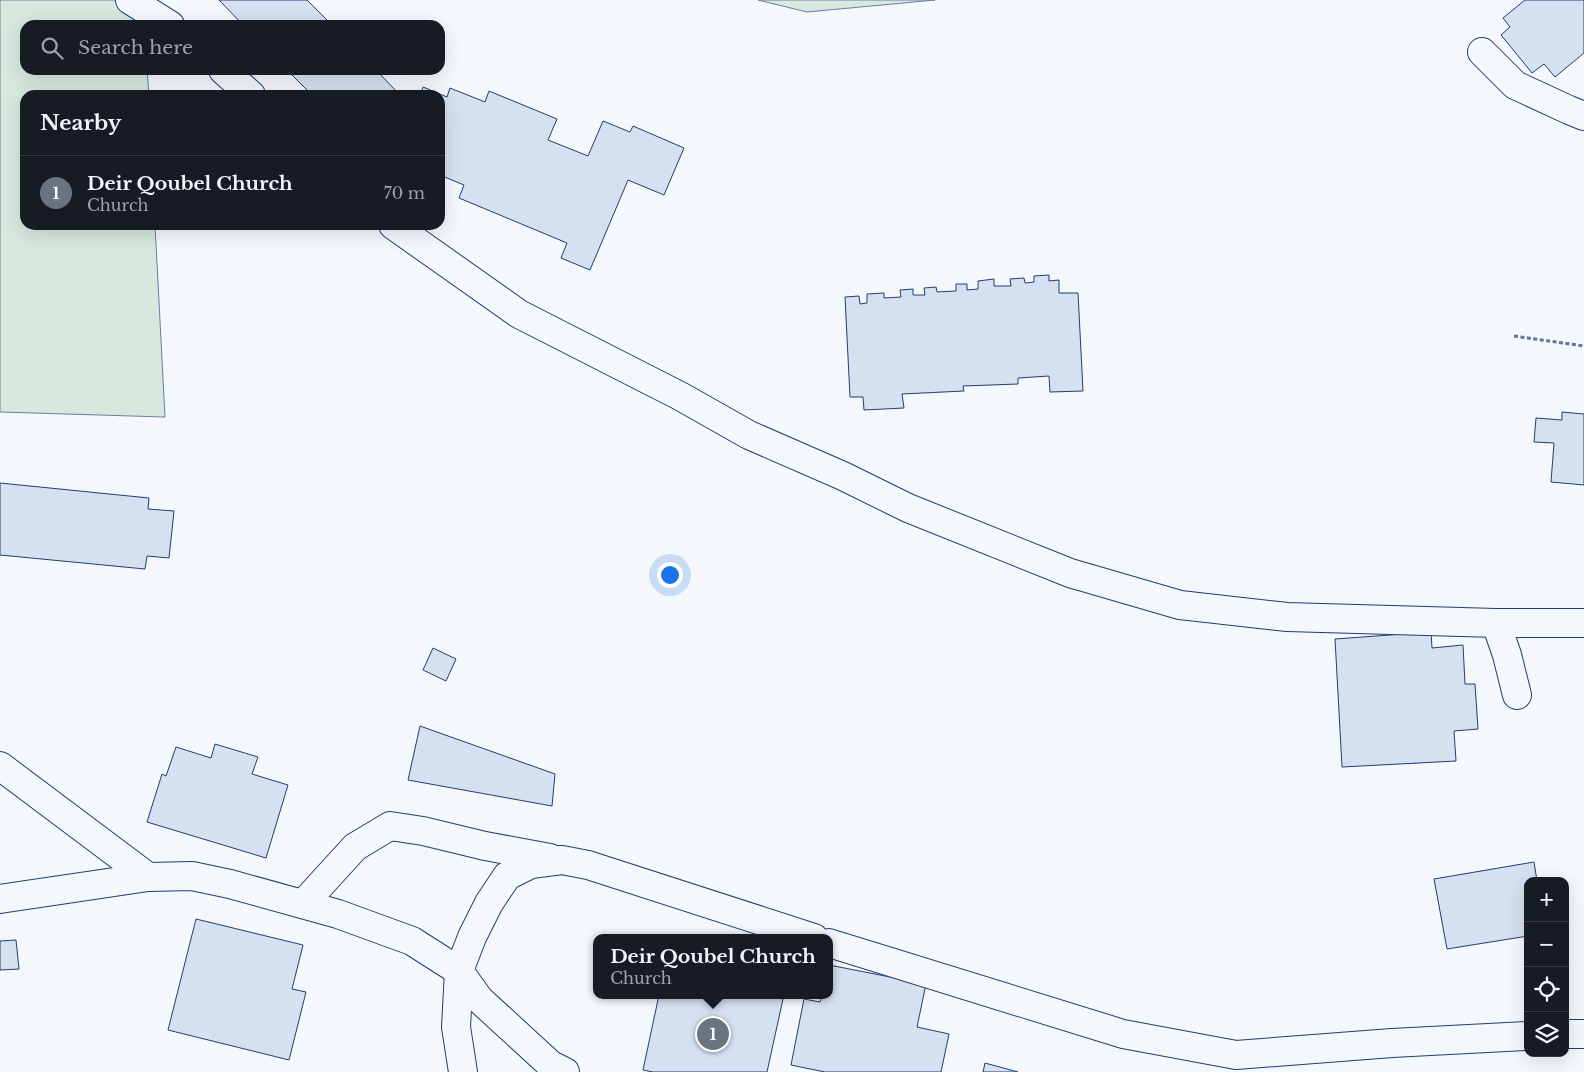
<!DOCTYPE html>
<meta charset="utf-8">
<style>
body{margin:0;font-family:"Libre Baskerville",serif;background:#20242c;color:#f1f3f6}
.controls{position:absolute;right:15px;bottom:15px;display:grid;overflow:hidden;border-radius:10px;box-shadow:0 5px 20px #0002}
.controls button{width:45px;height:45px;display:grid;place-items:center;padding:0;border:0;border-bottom:1px solid #363941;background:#171b24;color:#f1f3f6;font:25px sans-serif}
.you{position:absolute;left:669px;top:574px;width:18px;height:18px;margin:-12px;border:4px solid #fff;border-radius:50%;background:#1a73e8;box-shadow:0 0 0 8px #1a73e833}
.badge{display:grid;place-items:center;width:32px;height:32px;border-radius:50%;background:#c62828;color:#fff;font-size:16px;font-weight:700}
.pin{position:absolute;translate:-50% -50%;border:2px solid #fff;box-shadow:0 1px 5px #0006}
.popup{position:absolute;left:593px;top:934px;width:240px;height:65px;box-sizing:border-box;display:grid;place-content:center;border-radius:10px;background:#171b24;filter:drop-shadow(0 1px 4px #0005);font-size:16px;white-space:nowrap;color:#9ea1a6}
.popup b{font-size:19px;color:#f1f3f6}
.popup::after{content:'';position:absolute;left:50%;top:100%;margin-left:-10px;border:10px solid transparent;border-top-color:#171b24}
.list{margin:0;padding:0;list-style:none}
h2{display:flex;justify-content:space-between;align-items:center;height:65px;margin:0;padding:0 20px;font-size:21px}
h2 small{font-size:16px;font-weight:400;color:#9ea1a6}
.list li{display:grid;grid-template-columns:32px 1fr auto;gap:15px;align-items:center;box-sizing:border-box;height:75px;padding:0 20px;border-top:1px solid #363941}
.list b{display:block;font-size:19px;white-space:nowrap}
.list p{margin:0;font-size:16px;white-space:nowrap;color:#9ea1a6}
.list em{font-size:16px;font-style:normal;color:#9ea1a6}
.icon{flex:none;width:28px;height:28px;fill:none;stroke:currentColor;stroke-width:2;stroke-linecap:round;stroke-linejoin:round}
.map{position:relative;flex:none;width:1584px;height:1072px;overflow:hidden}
.search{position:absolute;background:#171b24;box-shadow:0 5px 20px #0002;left:20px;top:20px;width:425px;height:55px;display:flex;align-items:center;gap:12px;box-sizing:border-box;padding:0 18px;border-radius:15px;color:#9ea1a6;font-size:19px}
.panel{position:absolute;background:#171b24;box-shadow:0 5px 20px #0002;left:20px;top:90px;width:425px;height:140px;border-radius:15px}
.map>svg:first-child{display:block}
</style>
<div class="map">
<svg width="1584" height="1072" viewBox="0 0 1584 1072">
<rect width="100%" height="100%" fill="#f4f7fb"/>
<!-- green -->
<g fill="#d7e8df" stroke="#687fa3">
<polygon points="0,0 144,0 145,25 25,25 25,70 147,70 149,95 25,95 25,225 155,225 165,417 0,412"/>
<polygon points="758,0 935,0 807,12"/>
</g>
<!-- building -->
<g fill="#d5e0f0" stroke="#1d3f73">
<polygon points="219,0 307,0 332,25 243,25"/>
<polygon points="1525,0 1584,0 1584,53 1555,77 1544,64 1532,73 1501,35 1510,27 1503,18"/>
<polygon points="287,70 376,70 400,95 312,95"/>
<polygon points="423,87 447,97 450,88 485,102 489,91 557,119 548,140 588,156 603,121 630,132 633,126 684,148 664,195 628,180 590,270 561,258 567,243 459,198 464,185 440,175 440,95 420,95"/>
<polygon points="1049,275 1049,281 1059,280 1059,293 1078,293 1083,391 1050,392 1049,376 1018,378 1018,384 963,386 964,391 902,394 904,408 864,410 863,397 850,397 845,297 859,296 860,304 867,303 867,294 884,293 884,298 901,297 900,290 913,289 913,295 925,295 924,288 936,287 937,292 956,291 956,284 967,284 967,290 978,289 978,281 994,279 994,286 1011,286 1010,279 1024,278 1025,283 1034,282 1034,276"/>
<polygon points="1562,412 1584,414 1584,485 1551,482 1554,443 1534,442 1536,418 1562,420"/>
<polygon points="0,483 149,498 148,509 174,511 169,558 147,556 145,569 0,555"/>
<polygon points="1431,632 1432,648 1463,645 1465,684 1475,684 1478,729 1454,731 1456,761 1342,767 1335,639"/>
<polygon points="433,648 456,659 446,681 423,670"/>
<polygon points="420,726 555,774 552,806 408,780"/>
<polygon points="215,744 258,757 252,774 288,785 266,858 147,822 162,774 166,776 176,747 211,758"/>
<polygon points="1534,862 1537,881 1528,881 1528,936 1447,949 1434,879"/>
<polygon points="196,919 303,945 292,989 306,992 289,1060 168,1030"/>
<polygon points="16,940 19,969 0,970 0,941"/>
<polygon points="829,965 926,984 917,1027 949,1034 941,1072 825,1072 791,1065 804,999 820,1002 822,995 829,995"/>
<polygon points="659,995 766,995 783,999 767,1072 653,1072 643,1070"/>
<polygon points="985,1063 1018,1072 983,1072"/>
</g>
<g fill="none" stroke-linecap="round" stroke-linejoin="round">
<!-- minor casing -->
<g stroke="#1d3f73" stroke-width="30">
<g id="minor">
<polyline points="130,0 170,25"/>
<polyline points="1482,52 1515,85 1569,110 1584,116"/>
<polyline points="223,70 251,95"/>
<polyline points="393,225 519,314 680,396 749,435 843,476 908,508 1070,573 1180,605 1287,617 1496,623 1584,623"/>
<polyline points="1496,623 1507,655 1517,695"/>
<polyline points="0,766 148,877"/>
<polyline points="0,899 148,877 192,876 230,884 338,914 412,941 459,971 479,999 551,1065 565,1072"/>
<polyline points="303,904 355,847 390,826 423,831 485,846 550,858"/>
<polyline points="829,943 1123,1034 1236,1055 1392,1043 1528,1036"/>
<polyline points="1565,1034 1584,1034"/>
<polyline points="463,1072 456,1027 459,971 472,937 489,903 507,876 531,864 562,860 588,865 814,938"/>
</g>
</g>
<!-- path -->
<polyline stroke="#5e769c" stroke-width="3" stroke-dasharray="4 2.5" stroke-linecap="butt" points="1514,336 1584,346"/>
<!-- minor -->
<use href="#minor" stroke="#f4f7fb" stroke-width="28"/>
</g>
</svg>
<div class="controls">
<button>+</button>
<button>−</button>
<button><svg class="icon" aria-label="locate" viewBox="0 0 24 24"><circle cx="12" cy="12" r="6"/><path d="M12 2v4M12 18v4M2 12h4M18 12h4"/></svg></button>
<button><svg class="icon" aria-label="layers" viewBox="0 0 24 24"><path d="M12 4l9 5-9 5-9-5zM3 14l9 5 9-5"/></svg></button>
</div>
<div class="you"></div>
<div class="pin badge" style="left:713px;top:1034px;background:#6b7280">1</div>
<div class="popup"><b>Deir Qoubel Church</b>Church</div>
<div class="search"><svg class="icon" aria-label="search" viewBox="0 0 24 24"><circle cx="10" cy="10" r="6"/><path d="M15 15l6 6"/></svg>Search here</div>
<section class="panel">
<h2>Nearby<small></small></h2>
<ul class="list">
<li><span class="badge" style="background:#6b7280">1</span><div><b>Deir Qoubel Church</b><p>Church</p></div><em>70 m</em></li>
</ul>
</section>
</div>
